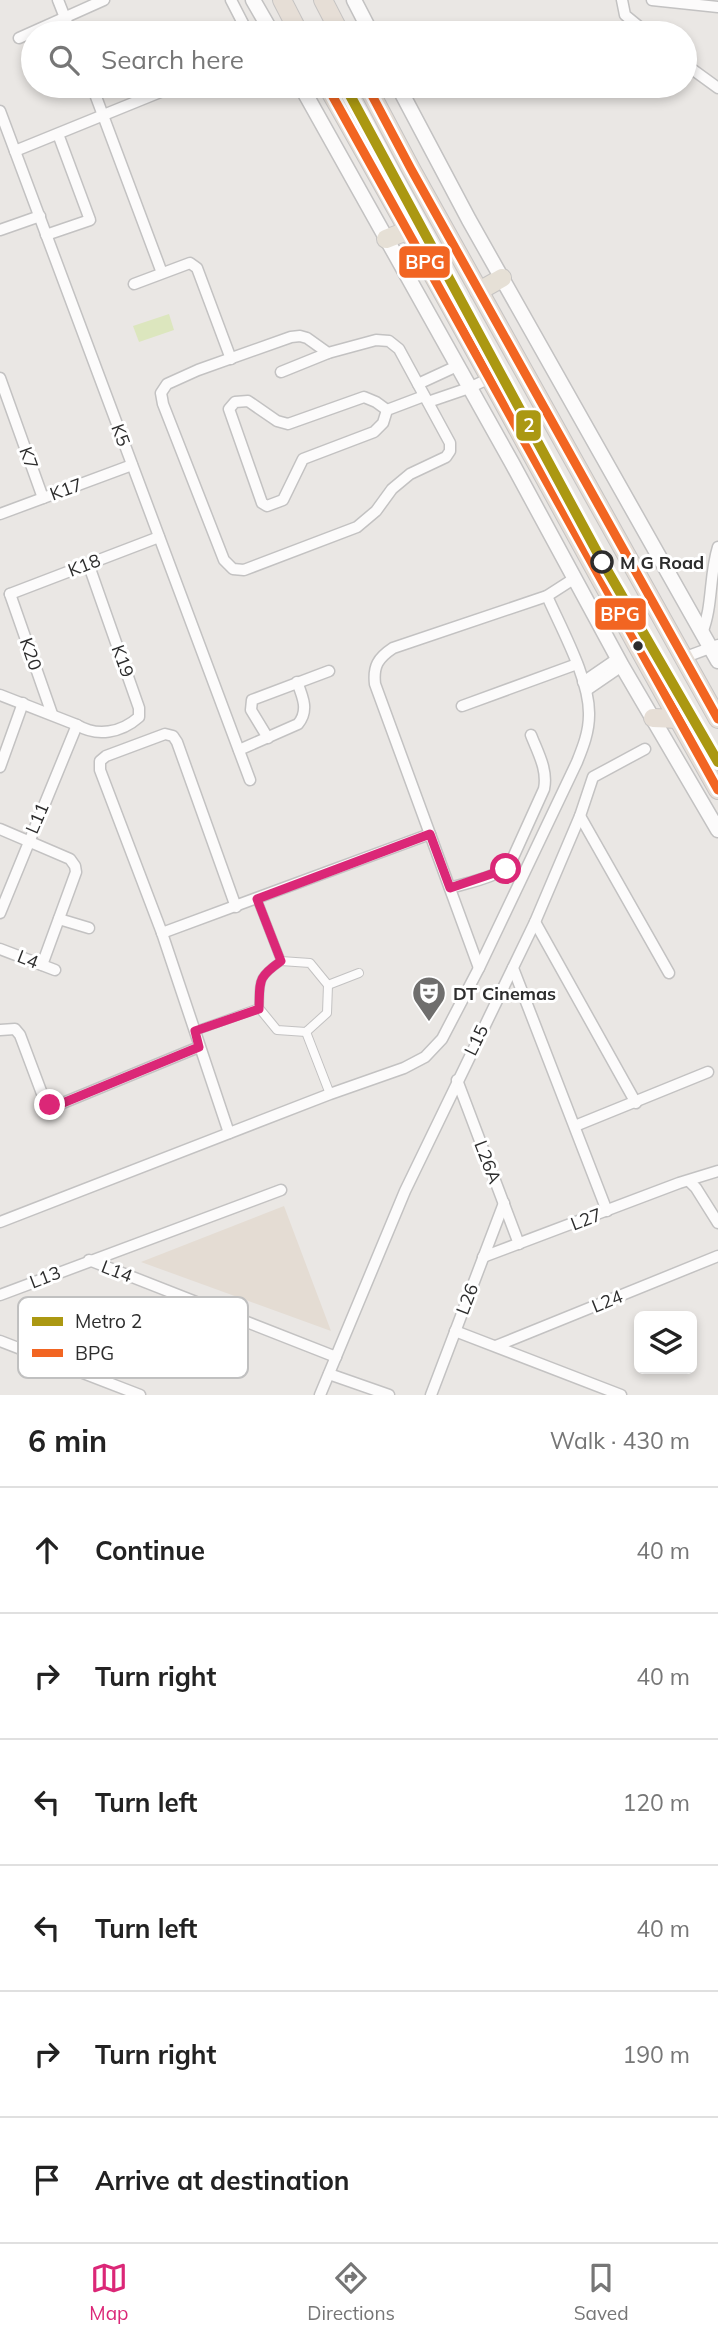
<!DOCTYPE html>
<meta charset="utf-8">
<style>
body{margin:0;font-family:Mulish,sans-serif;background:#f2f2f2;color:#222}
.controls{position:absolute;right:21px;bottom:21px;display:grid;overflow:hidden;border-radius:10px;box-shadow:0 4px 10px #0003}
.controls button{width:63px;height:63px;display:grid;place-items:center;padding:0;border:0;border-bottom:2px solid #e0e0e0;background:#fff;color:#222;font:35px sans-serif}
.stop{position:absolute;width:21px;height:21px;margin:-16px;border:5px solid #db2777;border-radius:50%;background:#fff}
.stop.end{background:#db2777;border-color:#fff;box-shadow:0 2px 7px #0008}
.list{margin:0;padding:0;list-style:none}
h2{display:flex;justify-content:space-between;align-items:center;height:91px;margin:0;padding:0 28px;font-size:30px}
h2 small{font-size:23px;font-weight:400;color:#767676}
.list li{display:grid;grid-template-columns:46px 1fr auto;gap:21px;align-items:center;box-sizing:border-box;height:126px;padding:0 28px;border-top:2px solid #e0e0e0}
.list b{display:block;font-size:26px;white-space:nowrap}
.list em{font-size:23px;font-style:normal;color:#767676}
.icon{flex:none;width:38px;height:38px;fill:none;stroke:currentColor;stroke-width:2;stroke-linecap:round;stroke-linejoin:round}
.map{position:relative;flex:none;width:718px;height:1395px;overflow:hidden}
.search{position:absolute;background:#fff;box-shadow:0 4px 10px #0003;left:21px;right:21px;top:21px;height:77px;display:flex;align-items:center;gap:18px;box-sizing:border-box;padding:0 24px;border-radius:38px;color:#767676;font-size:26px}
.sheet{height:847px;background:#fff}
nav{display:flex;justify-content:space-around;align-items:center;box-sizing:border-box;height:98px;border-top:2px solid #e0e0e0;background:#fff;font-size:19px;color:#767676}
nav a{display:grid;justify-items:center;gap:4px}
nav .on{color:#db2777}
.map>svg:first-child{display:block}
</style>
<div class="map">
<svg width="718" height="1395" viewBox="0 0 718 1395">
<rect width="100%" height="100%" fill="#eae7e4"/>
<!-- education -->
<polygon fill="#e4dcd3" points="284,1206 331,1331 141,1262"/>
<!-- pitch -->
<polygon fill="#dce6be" points="169,314 174,330 139,342 133,326"/>
<g fill="none" stroke-linecap="round" stroke-linejoin="round">
<!-- pedestrian casing -->
<g stroke="#c3c2c2" stroke-width="10">
<g id="pedestrian">
<polyline points="257,899 281,961"/>
<path d="M281 961 310 963 328 985 327 1013 306 1032 277 1030 259 1008C260 980 257 978 281 961Z"/>
<polyline points="328,985 359,973"/>
<polyline points="195,1031 259,1008"/>
<polyline points="306,1032 330,1094"/>
</g>
</g>
<!-- minor casing -->
<g stroke="#c3c2c2" stroke-width="13">
<g id="minor">
<polyline points="58,0 71,33"/>
<polyline points="231,0 248,33"/>
<polyline points="622,0 625,15 647,33"/>
<polyline points="652,0 718,7"/>
<polyline points="19,38 104,0"/>
<polyline points="685,64 718,88"/>
<polyline points="92,86 162,273"/>
<polyline points="0,111 250,780"/>
<polyline points="15,151 175,86"/>
<polyline points="0,230 40,216"/>
<polyline points="46,235 90,220 58,134"/>
<polyline points="134,284 190,263 197,268 231,359"/>
<polygon points="300,336 307,338 328,353 376,340 389,341 399,349 450,443 450,451 446,457 410,474 392,489 376,511 357,527 244,570 233,569 224,560 163,404 161,393 167,384 198,370 291,337"/>
<polyline points="281,372 328,353"/>
<polyline points="0,378 43,498"/>
<polyline points="418,384 457,366"/>
<polyline points="428,402 469,388 490,378"/>
<polyline points="387,410 376,402 364,397 288,424 277,421 248,401 235,402 229,409 262,503 267,506 283,500 303,459 374,432 383,423 387,410 424,396"/>
<polyline points="0,514 132,465"/>
<polyline points="10,594 159,537"/>
<polyline points="10,594 52,714"/>
<path d="M702 633C713 606 709 576 718 547"/>
<polyline points="683,658 718,645"/>
<polyline points="583,682 618,658"/>
<polyline points="587,690 622,666"/>
<path d="M0 695 77 725C97 737 121 733 139 717V708L88 563"/>
<polyline points="462,706 577,664"/>
<polyline points="268,738 251,710 252,700 329,671"/>
<path d="M239 750 298 724C309 711 303 697 297 682"/>
<polyline points="0,767 23,703"/>
<polyline points="580,816 669,973"/>
<polyline points="0,829 70,859 75,866 76,872 42,965"/>
<path d="M450 888C469 882 498 878 511 862L544 789C548 770 538 753 531 735"/>
<polyline points="0,913 77,725"/>
<polyline points="59,919 89,928"/>
<polyline points="535,922 636,1103"/>
<polyline points="162,933 430,834"/>
<polyline points="0,949 55,970"/>
<path d="M479 968 375 684C373 666 378 658 393 648L547 596 575 578"/>
<polyline points="513,968 607,1211"/>
<polyline points="0,1030 15,1029 20,1035 44,1099 50,1105 58,1105 199,1047"/>
<polyline points="457,1080 519,1244"/>
<polyline points="575,1126 708,1072"/>
<polyline points="229,1133 162,933 100,770 100,761 106,756 165,734 173,736 177,742 236,907"/>
<polyline points="689,1181 696,1188 718,1223"/>
<path d="M0 1222 330 1094 404 1068 425 1057 442 1039 479 968 577 762C583 747 589 732 589 715 590 680 561 628 547 596"/>
<polyline points="483,1257 679,1183 718,1171"/>
<polyline points="89,1260 336,1357"/>
<polyline points="0,1295 281,1190"/>
<polyline points="455,1331 621,1395"/>
<polyline points="0,1341 140,1395"/>
<polyline points="496,1346 718,1256"/>
<polyline points="329,1374 389,1395"/>
<polyline points="320,1395 405,1191 535,922 580,816 593,777 645,749"/>
<polyline points="431,1395 504,1203"/>
</g>
</g>
<!-- tertiary casing -->
<g stroke="#c3c2c2" stroke-width="17">
<g id="tertiary">
<polyline points="253,0 272,33"/>
<polyline points="354,0 371,33"/>
<polyline points="301,86 512,463 622,666 718,830"/>
<polyline points="398,86 469,220 718,661"/>
</g>
</g>
<!-- primary casing -->
<g stroke="#c6c4c3" stroke-width="20">
<g id="primary">
<polyline points="386,239 409,230"/>
<polyline points="479,291 502,278"/>
</g>
</g>
<!-- trunk casing -->
<g stroke="#c6c4c3" stroke-width="20">
<g id="trunk">
<polyline points="282,0 299,33"/>
<polyline points="323,0 340,33"/>
<path d="M327 86C460 319 585 556 718 790"/>
<polyline points="367,86 411,169 718,719"/>
<polyline points="653,718 678,719"/>
</g>
</g>
<!-- pedestrian -->
<use href="#pedestrian" stroke="#fcfbfb" stroke-width="8"/>
<!-- minor -->
<use href="#minor" stroke="#fcfbfb" stroke-width="10"/>
<!-- tertiary -->
<use href="#tertiary" stroke="#fcfbfb" stroke-width="14"/>
<!-- primary -->
<use href="#primary" stroke="#e6e0d6" stroke-width="18"/>
<!-- trunk -->
<use href="#trunk" stroke="#e6ded6" stroke-width="18"/>
<!-- bus-1 casing -->
<g stroke="#fff" stroke-width="14">
<g id="bus-1">
<polyline points="327,86 718,790"/>
<polyline points="367,86 411,169 718,719"/>
</g>
</g>
<!-- bus-1 -->
<use href="#bus-1" stroke="#f26522" stroke-width="9"/>
<!-- metro-1 casing -->
<g stroke="#fff" stroke-width="16">
<polyline id="metro-1" points="345,86 603,563 718,762"/>
</g>
<!-- metro-1 -->
<use href="#metro-1" stroke="#ab9812" stroke-width="10"/>
</g>
<g fill="none" stroke-linecap="round" stroke-linejoin="round">
<!-- route -->
<path stroke="#db2777" stroke-width="9" d="M50 1105H58L199 1047 195 1031 259 1009C260 980 257 978 281 961L257 899 430 834 450 888 506 869"/>
</g>
<!-- icons -->
<defs>
<g id="theatre-pin" transform="scale(1.75)"><path d="M0 17L-7.5 6A9.5 9.5 0 1 1 7.5 6Z" fill="#6f6e6d" stroke="#fff"/><path d="M-5-5.5Q0-4 5-5.5V0Q5 5 0 6Q-5 5-5 0ZM-3.3-2.5H-1v1.5H-3.3ZM1-2.5H3.3v1.5H1ZM-2.8 1Q0 5.5 2.8 1Z" fill="#fff"/></g>
</defs>
<g fill-rule="evenodd">
<use href="#theatre-pin" x="429" y="993"/>
</g>
<!-- markers -->
<circle fill="#fff" stroke="#2d2d2d" stroke-width="3.5" cx="602" cy="562" r="10"/>
<circle fill="#2d2d2d" stroke="#fff" stroke-width="2.5" cx="638" cy="646" r="6"/>
<g text-anchor="middle" dominant-baseline="central" stroke-width="6" stroke-linejoin="round" paint-order="stroke">
<!-- street labels -->
<g font-size="18" fill="#2d2d2d" stroke="#fff">
<text transform="translate(121 435) rotate(70)">K5</text>
<text transform="translate(29 458) rotate(70)">K7</text>
<text transform="translate(66 489) rotate(-20)">K17</text>
<text transform="translate(84 565) rotate(-21)">K18</text>
<text transform="translate(31 654) rotate(71)">K20</text>
<text transform="translate(123 661) rotate(70)">K19</text>
<text transform="translate(37 818) rotate(-67)">L11</text>
<text transform="translate(28 959) rotate(21)">L4</text>
<text transform="translate(476 1040) rotate(-64)">L15</text>
<text transform="translate(488 1162) rotate(69)">L26A</text>
<text transform="translate(586 1219) rotate(-21)">L27</text>
<text transform="translate(117 1271) rotate(21)">L14</text>
<text transform="translate(45 1277) rotate(-21)">L13</text>
<text transform="translate(467 1299) rotate(-69)">L26</text>
<text transform="translate(607 1301) rotate(-22)">L24</text>
</g>
<!-- stop labels -->
<g font-size="18" font-weight="bold" fill="#2d2d2d" stroke="#fff" text-anchor="start">
<text x="620" y="562">M G Road</text>
</g>
<!-- poi labels -->
<g font-size="18" font-weight="bold" fill="#2d2d2d" stroke="#fff" text-anchor="start">
<text x="453" y="993">DT Cinemas</text>
</g>
</g>
<!-- legend -->
<rect x="18" y="1297" width="230" height="81" rx="10" fill="#fff" stroke="#c0c0c0" stroke-width="2"/>
<rect x="32" y="1317" width="31" height="9" fill="#ab9812"/>
<rect x="32" y="1349" width="31" height="8" fill="#f26522"/>
<g font-size="19" fill="#2d2d2d">
<text x="75" y="1328">Metro 2</text>
<text x="75" y="1360">BPG</text>
</g>
<g stroke="#fff" stroke-width="2.5">
<rect x="398" y="245" width="53" height="34" rx="7" fill="#f26522"/>
<rect x="515" y="409" width="27" height="33" rx="7" fill="#ab9812"/>
<rect x="594" y="597" width="53" height="34" rx="7" fill="#f26522"/>
</g>
<g font-size="19" text-anchor="middle" font-weight="bold" fill="#fff">
<text x="425" y="269">BPG</text>
<text x="529" y="432">2</text>
<text x="620" y="621">BPG</text>
</g>
</svg>
<div class="controls">
<button><svg class="icon" aria-label="layers" viewBox="0 0 24 24"><path d="M12 4l9 5-9 5-9-5zM3 14l9 5 9-5"/></svg></button>
</div>
<div class="stop" style="left:506px;top:869px"></div>
<div class="stop end" style="left:50px;top:1105px"></div>
<div class="search"><svg class="icon" aria-label="search" viewBox="0 0 24 24"><circle cx="10" cy="10" r="6"/><path d="M15 15l6 6"/></svg>Search here</div>
</div>
<section class="sheet">
<h2>6 min<small>Walk · 430 m</small></h2>
<ul class="list">
<li><svg class="icon" aria-label="ahead" viewBox="0 0 24 24"><path d="M12 20V5M6 11l6-6 6 6"/></svg><div><b>Continue</b></div><em>40 m</em></li>
<li><svg class="icon" aria-label="right" viewBox="0 0 24 24"><path d="M7 20v-9h11M14 6l5 5-5 5"/></svg><div><b>Turn right</b></div><em>40 m</em></li>
<li><svg class="icon" aria-label="left" viewBox="0 0 24 24"><path d="M17 20v-9H6M10 6l-5 5 5 5"/></svg><div><b>Turn left</b></div><em>120 m</em></li>
<li><svg class="icon" aria-label="left" viewBox="0 0 24 24"><path d="M17 20v-9H6M10 6l-5 5 5 5"/></svg><div><b>Turn left</b></div><em>40 m</em></li>
<li><svg class="icon" aria-label="right" viewBox="0 0 24 24"><path d="M7 20v-9h11M14 6l5 5-5 5"/></svg><div><b>Turn right</b></div><em>190 m</em></li>
<li><svg class="icon" aria-label="arrive" viewBox="0 0 24 24"><path d="M6 21V4h12l-3 4 3 4H6"/></svg><div><b>Arrive at destination</b></div></li>
</ul>
</section>
<nav>
<a class="on"><svg class="icon" aria-label="map" viewBox="0 0 24 24"><path d="M3 6l6-2 6 2 6-2v14l-6 2-6-2-6 2zM9 4v14M15 6v14"/></svg>Map</a>
<a><svg class="icon" aria-label="directions" viewBox="0 0 24 24"><path d="M12 3l9 9-9 9-9-9zM9 14v-3h6M13 9l2 2-2 2"/></svg>Directions</a>
<a><svg class="icon" aria-label="saved" viewBox="0 0 24 24"><path d="M7 4h10v16l-5-4-5 4z"/></svg>Saved</a>
</nav>
